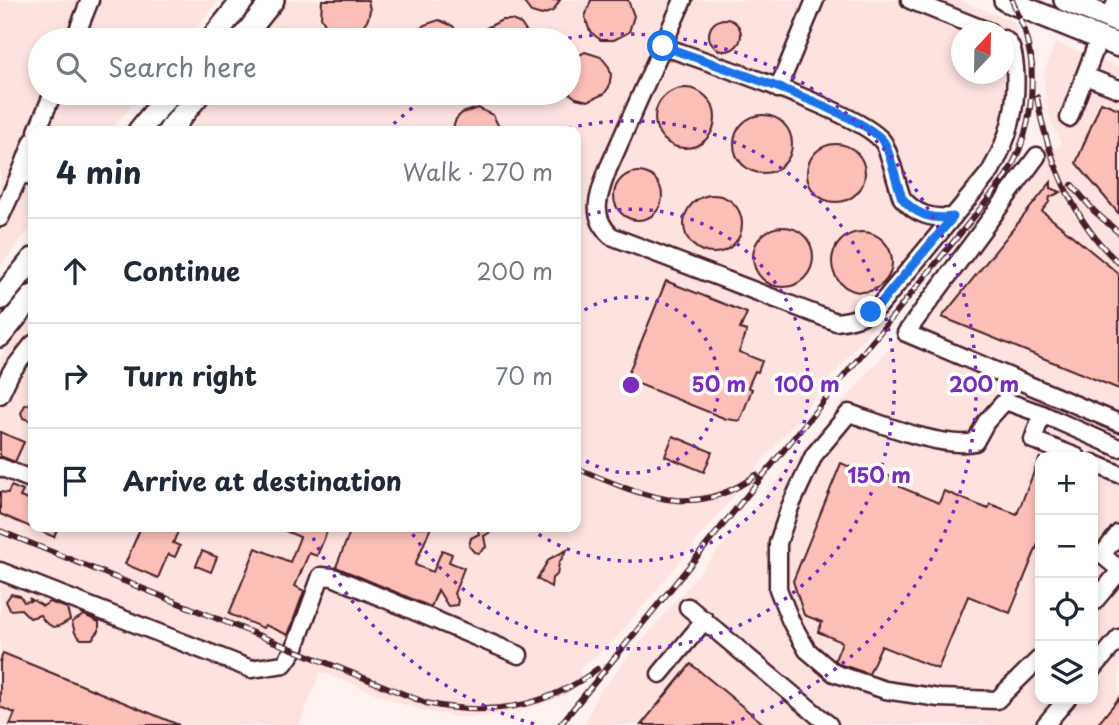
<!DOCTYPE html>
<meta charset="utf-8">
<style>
body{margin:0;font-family:"Playpen Sans",sans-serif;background:#f2f2f3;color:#1f2937}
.controls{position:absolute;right:21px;bottom:21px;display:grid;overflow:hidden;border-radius:14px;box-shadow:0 4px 10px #0003}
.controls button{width:63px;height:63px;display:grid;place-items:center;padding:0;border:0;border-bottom:2px solid #e0e1e3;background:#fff;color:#1f2937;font:35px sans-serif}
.compass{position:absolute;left:951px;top:21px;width:63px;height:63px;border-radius:50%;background:#fff;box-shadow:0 4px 10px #0003;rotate:22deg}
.stop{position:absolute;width:21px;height:21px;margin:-16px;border:5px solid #1a73e8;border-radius:50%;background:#fff}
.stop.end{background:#1a73e8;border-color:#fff;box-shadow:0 2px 7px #0008}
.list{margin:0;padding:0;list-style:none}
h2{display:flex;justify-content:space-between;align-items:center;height:91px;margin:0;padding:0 28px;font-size:30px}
h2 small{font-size:23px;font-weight:400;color:#747a83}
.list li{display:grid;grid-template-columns:46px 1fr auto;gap:21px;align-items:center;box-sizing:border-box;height:105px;padding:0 28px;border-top:2px solid #e0e1e3}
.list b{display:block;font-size:26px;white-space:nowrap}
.list em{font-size:23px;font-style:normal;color:#747a83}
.icon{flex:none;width:38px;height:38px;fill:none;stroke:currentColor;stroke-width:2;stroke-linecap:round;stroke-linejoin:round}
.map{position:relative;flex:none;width:1119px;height:725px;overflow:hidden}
.search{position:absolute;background:#fff;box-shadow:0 4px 10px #0003;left:28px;top:28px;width:553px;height:77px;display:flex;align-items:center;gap:18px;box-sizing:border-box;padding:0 24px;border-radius:38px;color:#747a83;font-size:26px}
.panel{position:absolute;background:#fff;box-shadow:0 4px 10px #0003;left:28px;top:126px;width:553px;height:406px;border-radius:14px}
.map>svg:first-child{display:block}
</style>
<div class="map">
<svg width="1119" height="725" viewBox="0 0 1119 725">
<rect width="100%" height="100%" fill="#fef2f1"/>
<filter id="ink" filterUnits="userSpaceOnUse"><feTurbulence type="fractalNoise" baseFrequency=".0143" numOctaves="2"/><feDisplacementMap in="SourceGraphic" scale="14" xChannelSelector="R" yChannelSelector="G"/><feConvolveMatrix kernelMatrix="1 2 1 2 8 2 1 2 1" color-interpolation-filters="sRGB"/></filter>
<g filter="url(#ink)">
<!-- built -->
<g fill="#fde3e0" fill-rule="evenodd">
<polygon points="0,0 219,0 185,40 40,40 40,93 142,93 110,131 33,131 33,225 0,267"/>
<path d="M287 0H960L1014 22 1025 82 1017 140 979 195 858 345 617 638 579 670 584 681 566 695 528 709 486 717H455L415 709 321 672 299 725H0V358L33 317V527H576V131H182L212 93H569V40H255ZM962 32H1004V74H962Z"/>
<path d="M1055 42 1119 67V725H584L598 693 1061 143 1046 110 1044 73ZM1040 457H1093V699H1040Z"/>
</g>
<!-- building -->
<g fill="#fbbfb7" stroke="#4a1f2b" stroke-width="2">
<polygon points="322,0 368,0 370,10 368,19 361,28 347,36 335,32 327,27 321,17"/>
<polygon points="522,0 560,0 553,11 542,15 531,12"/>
<polygon points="591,0 628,0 634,16 629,32 614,40 601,40 594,35 589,29 585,17"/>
<circle cx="725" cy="35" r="16"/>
<polygon points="439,20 453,26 462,40 414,40 424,25"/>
<polygon points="502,20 512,20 521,24 532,40 481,40 486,28"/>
<polygon points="585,52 601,57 609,67 611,75 609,87 604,94 588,101 576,98 569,93 569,60"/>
<circle cx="685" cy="118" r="30"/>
<polygon points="1101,102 1119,109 1119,214 1076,163"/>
<polygon points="478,108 493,115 501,131 452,131 456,119 462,113"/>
<circle cx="763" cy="144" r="29"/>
<circle cx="836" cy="173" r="29"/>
<circle cx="638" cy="196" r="24"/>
<polygon points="1051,182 1051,188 1061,192 1050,197 1049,202 1042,211 1119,274 1119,389 942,317"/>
<circle cx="713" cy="224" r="29"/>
<circle cx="783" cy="257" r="30"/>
<circle cx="862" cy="262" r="30"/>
<polygon points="666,281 747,313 740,329 747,331 739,352 762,361 758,372 755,371 748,387 752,389 740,421 726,419 626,379"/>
<polygon points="33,403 33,422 23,418 21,413 25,405"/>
<polygon points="0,432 24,442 15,462 0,456"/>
<polygon points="673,436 712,452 704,472 665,456"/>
<polygon points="1040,457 1040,545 1038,544 1010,613 968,596 938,669 881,646 869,674 839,664 835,660 842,642 818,632 822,622 804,615 793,581 841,463 871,476 873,470 902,481 900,487 939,503 944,491 988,509 990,504 1017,514"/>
<polygon points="11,486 23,491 20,497 33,502 33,527 58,527 54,537 0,514 0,492 8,493"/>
<polygon points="141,527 180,527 173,543 180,546 175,557 168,554 158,578 125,564"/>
<polygon points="276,527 329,527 317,556 309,553 295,586 304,591 288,635 265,625 263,628 229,614 256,548 290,562 300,537"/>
<polygon points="352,527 431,527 415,565 433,572 442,550 452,554 449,562 464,568 454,594 458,600 457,605 448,606 438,590 431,607 336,567"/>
<polygon points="477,527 499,527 484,536 486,547 479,553 474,552 469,546 471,538 479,534"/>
<polygon points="567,550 559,563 557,575 552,578 551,587 537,579 549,559"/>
<polygon points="202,551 217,557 211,572 196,566"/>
<polygon points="11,594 20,596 24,602 31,601 29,598 43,606 49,602 67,608 70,620 59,626 53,627 45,622 40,615 30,618 21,609 10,610 6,601"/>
<polygon points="84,615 99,622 99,631 92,639 81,639 75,633 72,622"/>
<polygon points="3,653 179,725 10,725 15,713 0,707 0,662"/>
<polygon points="691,664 765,725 641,725"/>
<polygon points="1119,698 1119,725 1097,725"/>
</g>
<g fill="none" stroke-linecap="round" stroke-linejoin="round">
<!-- minor casing -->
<g stroke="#4a1f2b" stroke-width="21">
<g id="minor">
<path d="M683 0 608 169C599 194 589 215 611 236L836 322C854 320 866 316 880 305L990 172C1009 139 1018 107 1015 68 1014 58 1013 45 1004 39"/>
<polyline points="910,0 990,32"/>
<polyline points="1109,18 1117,0"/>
<polyline points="74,40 90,0"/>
<path d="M662 46C704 61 862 112 883 142 890 152 897 185 902 198 916 215 932 219 953 217"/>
<polyline points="1085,76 1119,89"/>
<polyline points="778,89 815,0"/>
<polyline points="1069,118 1099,38"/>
<polyline points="37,131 53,93"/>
<polyline points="33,141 21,172 33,178"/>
<polyline points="1037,156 906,333 1119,423"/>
<polyline points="0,218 21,172"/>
<polyline points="0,395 11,372 33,344"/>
<polyline points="1077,457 1033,440 1042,414 1119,448"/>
<polyline points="1093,463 1119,474"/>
<polyline points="0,467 33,480"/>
<polyline points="1119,533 1102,555 1119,569"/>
<polyline points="0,571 251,669 284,664 294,650 321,576 333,577 519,655"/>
<polyline points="1093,603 1119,572"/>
<polyline points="688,607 829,725"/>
<path d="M1040 658 997 700 939 698 885 690 834 673 807 650 791 622 778 589V543L790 507 814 455 849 413C882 424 943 449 975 442L986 422 1005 401 1042 414"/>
<polyline points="1093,669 1119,638"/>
<polyline points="660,674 705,620"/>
<polyline points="1045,725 1067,699"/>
</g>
</g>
<!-- major casing -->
<g stroke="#4a1f2b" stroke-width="26">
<g id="major">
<polyline points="1005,0 1119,46"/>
<polyline points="1065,0 1119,22"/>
<polyline points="211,40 243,0"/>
<polyline points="241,40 273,0"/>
<polyline points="139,131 170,93"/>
<polyline points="169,131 200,93"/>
<polyline points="0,299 33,259"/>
<polyline points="0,336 33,296"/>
</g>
</g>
<!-- minor -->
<use href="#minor" stroke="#fff" stroke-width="16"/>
<!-- major -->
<use href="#major" stroke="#fff" stroke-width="21"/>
<!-- rail casing -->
<g stroke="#4a1f2b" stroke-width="6">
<g id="rail">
<polyline points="1012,0 1025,31 1032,65"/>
<path d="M1037 97C1046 154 1074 224 1119 263"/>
<polyline points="1072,185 1094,211 1119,233"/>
<path d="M576 468C640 494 693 522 756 475"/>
<path d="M0 531 426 703C487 717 547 708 597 669"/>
<path d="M560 725 1003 181C1029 142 1034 102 1031 56"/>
</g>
</g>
<!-- rail -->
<use href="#rail" stroke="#fff" stroke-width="3.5" stroke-dasharray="10" stroke-linecap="butt"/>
</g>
</g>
<g fill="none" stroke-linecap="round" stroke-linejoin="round" filter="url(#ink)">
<!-- route -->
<path stroke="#1a73e8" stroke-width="9" d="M663 46C704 61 863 112 884 142 890 152 897 185 902 198 916 215 932 220 953 217L880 304 871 312"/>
</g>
<!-- distance rings -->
<g fill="none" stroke="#7b2cbf" stroke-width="3.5" stroke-dasharray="3.5 7">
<path d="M576 316A88 88 0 1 1 576 454"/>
<path d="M577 218A176 176 0 1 1 528 527"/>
<path d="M558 131A264 264 0 1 1 408 527"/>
<path d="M534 724A353 353 0 0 1 309 529M386 131A353 353 0 0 1 431 94M558 40A353 353 0 0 1 728 724"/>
</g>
<circle cx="631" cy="385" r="10" fill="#7b2cbf" stroke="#fff" stroke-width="3.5"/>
<g font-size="21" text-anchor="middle" font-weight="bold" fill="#7b2cbf" stroke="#fff" stroke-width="7" stroke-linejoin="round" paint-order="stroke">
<text x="719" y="392">50 m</text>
<text x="807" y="392">100 m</text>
<text x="984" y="392">200 m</text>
<text x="879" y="483">150 m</text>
</g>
</svg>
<div class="controls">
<button>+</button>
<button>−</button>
<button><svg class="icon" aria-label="locate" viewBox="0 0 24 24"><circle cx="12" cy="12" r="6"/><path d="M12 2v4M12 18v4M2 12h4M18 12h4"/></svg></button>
<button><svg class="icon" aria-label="layers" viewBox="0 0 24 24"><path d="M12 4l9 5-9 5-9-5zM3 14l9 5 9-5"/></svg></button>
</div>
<svg class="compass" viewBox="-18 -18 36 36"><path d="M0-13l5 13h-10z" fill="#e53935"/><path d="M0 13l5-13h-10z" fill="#747a83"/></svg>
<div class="stop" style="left:663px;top:46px"></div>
<div class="stop end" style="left:871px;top:312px"></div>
<div class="search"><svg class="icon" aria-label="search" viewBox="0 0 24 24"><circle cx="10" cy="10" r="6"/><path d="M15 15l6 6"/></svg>Search here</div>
<section class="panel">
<h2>4 min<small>Walk · 270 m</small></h2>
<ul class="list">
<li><svg class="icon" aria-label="ahead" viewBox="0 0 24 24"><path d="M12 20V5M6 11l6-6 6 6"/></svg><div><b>Continue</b></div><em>200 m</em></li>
<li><svg class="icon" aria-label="right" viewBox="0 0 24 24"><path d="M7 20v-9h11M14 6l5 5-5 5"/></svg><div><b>Turn right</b></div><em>70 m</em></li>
<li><svg class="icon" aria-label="arrive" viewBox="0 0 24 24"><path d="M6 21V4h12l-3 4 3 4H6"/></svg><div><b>Arrive at destination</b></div></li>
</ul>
</section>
</div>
